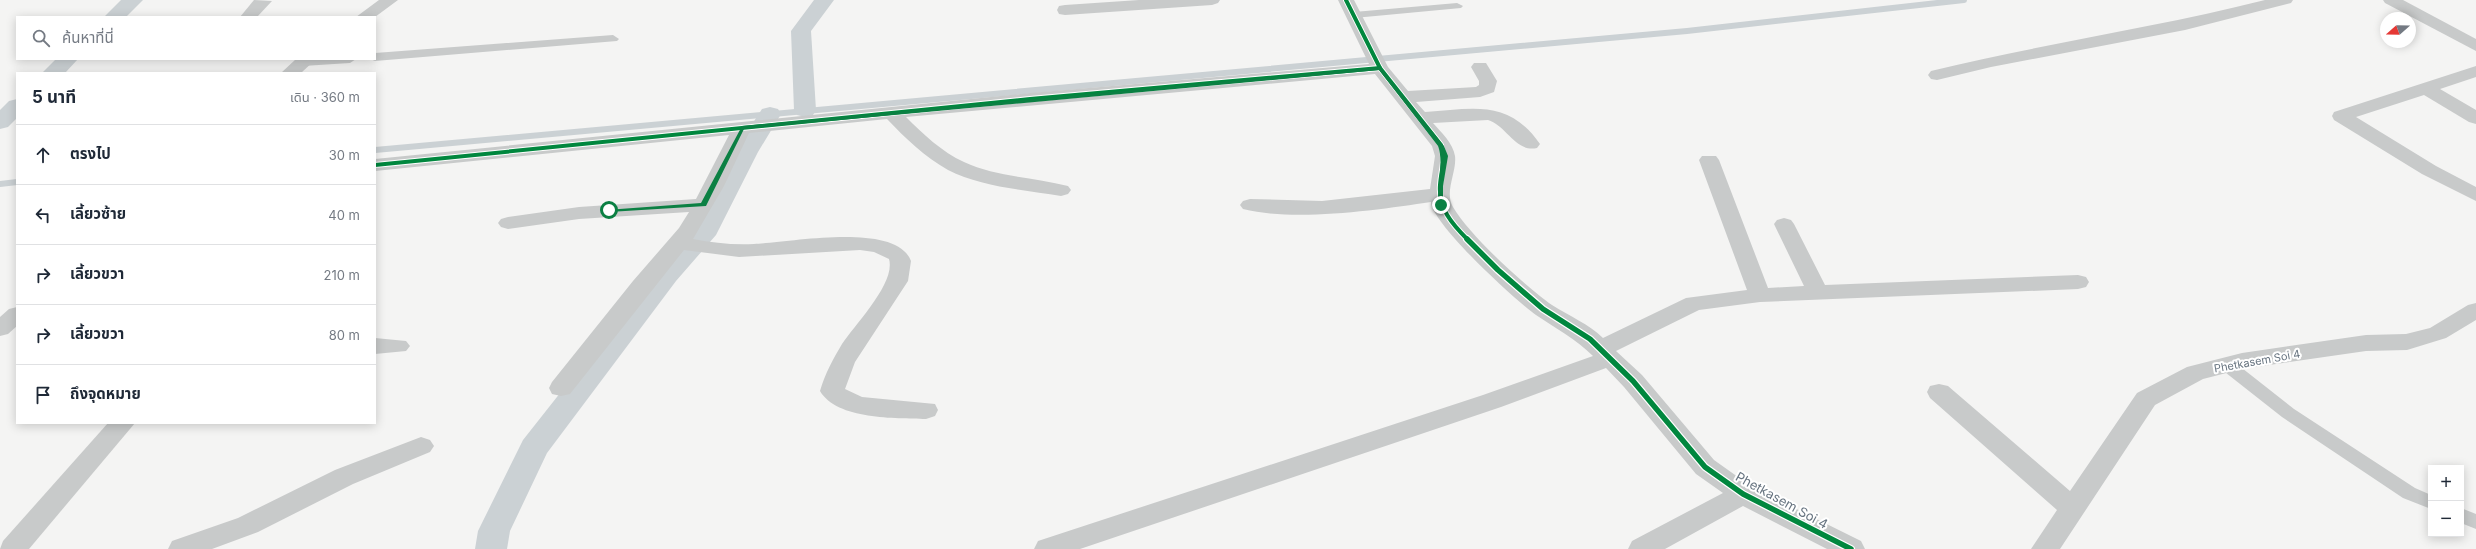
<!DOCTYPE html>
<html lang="th">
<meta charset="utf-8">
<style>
body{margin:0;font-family:Inter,"Noto Sans Thai",sans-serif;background:#f6f6f7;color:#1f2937}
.controls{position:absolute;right:12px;bottom:12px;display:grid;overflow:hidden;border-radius:0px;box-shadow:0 2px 10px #0003}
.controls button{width:36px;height:36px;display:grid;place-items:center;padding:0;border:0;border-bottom:1px solid #e0e1e3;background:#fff;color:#1f2937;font:20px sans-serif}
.compass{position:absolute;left:2380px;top:12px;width:36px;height:36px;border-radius:50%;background:#fff;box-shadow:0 2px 10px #0003;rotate:250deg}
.stop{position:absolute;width:12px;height:12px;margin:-9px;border:3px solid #0b8043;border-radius:50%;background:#fff}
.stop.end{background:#0b8043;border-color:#fff;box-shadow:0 1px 4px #0008}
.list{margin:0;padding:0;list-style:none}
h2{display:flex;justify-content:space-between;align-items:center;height:52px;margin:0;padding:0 16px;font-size:17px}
h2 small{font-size:13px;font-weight:400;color:#747a83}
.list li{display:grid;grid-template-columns:26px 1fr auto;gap:12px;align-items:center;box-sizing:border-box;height:60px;padding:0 16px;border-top:1px solid #e0e1e3}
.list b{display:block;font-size:15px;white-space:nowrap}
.list em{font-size:13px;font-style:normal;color:#747a83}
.icon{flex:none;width:22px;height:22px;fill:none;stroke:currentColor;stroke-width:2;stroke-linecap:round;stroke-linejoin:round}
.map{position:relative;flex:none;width:2476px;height:549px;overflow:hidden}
.search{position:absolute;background:#fff;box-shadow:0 2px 10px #0003;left:16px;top:16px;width:360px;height:44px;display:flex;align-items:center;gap:10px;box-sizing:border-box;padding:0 14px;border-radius:0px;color:#747a83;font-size:15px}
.panel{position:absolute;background:#fff;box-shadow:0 2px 10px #0003;left:16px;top:72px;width:360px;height:352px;border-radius:0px}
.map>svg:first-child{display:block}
</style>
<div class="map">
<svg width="2476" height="549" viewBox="0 0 2476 549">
<rect width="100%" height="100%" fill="#f4f4f3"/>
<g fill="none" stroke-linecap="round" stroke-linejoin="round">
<!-- stream -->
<g stroke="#cbd1d4" stroke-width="6">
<polyline points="375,150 1687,31 1964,0"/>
<polyline points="0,184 17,182"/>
</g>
<!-- canal -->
<g fill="#cbd1d4" fill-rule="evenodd">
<polygon points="121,0 143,0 126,17 104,17"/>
<polygon points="814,0 834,0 811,31 816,110 813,115 805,117 797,115 794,110 791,31"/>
<polygon points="56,59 78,59 65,73 42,73"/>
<polygon points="17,99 17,118 8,127 0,129 0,110 9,101"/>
<polygon points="770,107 778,109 781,114 758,152 716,235 676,281 547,453 510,531 507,549 475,549 478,531 523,440 658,269 696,227 734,152 762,109"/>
</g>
<!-- service -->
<g fill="#c8caca" fill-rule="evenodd">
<polygon points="1457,3 1463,6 1461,8 1354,18 1348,15 1354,12"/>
<polygon points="613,35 619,39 617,41 375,61 370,59 375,59 375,53"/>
<polygon points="301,59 356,59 350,63 303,66 297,62"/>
<polygon points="2227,360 2233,361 2294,409 2415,488 2431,495 2431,509 2403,498 2282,417 2221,369 2219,365 2221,361"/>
<polygon points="2461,508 2476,514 2476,529 2461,523"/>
</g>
<!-- minor -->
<g fill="#c8caca" fill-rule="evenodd">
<polygon points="254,0 272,1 257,17 240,17"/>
<polygon points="379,0 398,0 375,17 356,17"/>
<polygon points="1139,0 1220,0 1218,3 1212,5 1065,15 1059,14 1057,10 1059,6 1065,5"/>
<path d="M1338 0H1354L1388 67 1408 91 1476 87 1479 85V81L1471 67 1474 63H1486L1497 81 1494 92 1480 97 1416 102 1425 112C1472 109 1508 98 1540 144L1537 148C1516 153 1506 125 1488 120L1433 123C1441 132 1453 143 1455 156 1457 172 1444 192 1453 207 1470 236 1524 285 1552 305 1569 316 1589 324 1603 338L1686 298 1747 290 1699 160 1702 156H1716L1719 160 1768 288 1804 286 1774 224 1777 220 1784 218 1791 220 1794 224 1825 285 2078 275 2086 277 2089 282 2086 287 2078 289 1760 302 1699 310 1616 351 1642 375 1714 460 1752 487 1861 541 1865 549H1827L1743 506 1665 549H1628L1632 541 1723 493 1696 474 1624 387 1606 368 1501 407 1080 549H1034L1038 541 1483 395 1593 356C1576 339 1555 328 1536 315 1515 300 1432 224 1431 202 1378 210 1294 222 1243 209L1240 205 1243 201 1250 199 1322 201 1430 189 1435 156 1432 146 1375 74 906 117C923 134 942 152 964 162 996 177 1034 177 1068 186L1071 190 1068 194 1061 196C1025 190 981 187 948 170 925 157 905 138 887 119L749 133 724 186 693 239C713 243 733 245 754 244 788 243 896 221 911 261L908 281 855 362 845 389 862 397 935 404 938 410 935 416 926 419C896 418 837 420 820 391 825 374 833 359 842 344 855 324 896 283 889 259L874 252 860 250 739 257 684 250 570 394 561 396 552 394 549 388 552 382 633 281 679 228 689 212 579 219 508 229 501 227 498 223 501 219 508 217 579 207 696 199 729 135 375 171V159L1030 93 1369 64Z"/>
<path d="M2265 0H2293L2291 3 2185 30 1991 67 1937 80 1931 79 1928 75 1931 71C2041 44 2154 28 2265 0Z"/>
<polygon points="2383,0 2403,0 2476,39 2476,51 2385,3"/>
<polygon points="296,59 316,59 301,73 281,73"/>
<polygon points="2476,66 2476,77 2440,89 2476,110 2476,124 2469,122 2424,95 2356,117 2436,166 2476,187 2476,201 2422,174 2334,120 2332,116 2334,112"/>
<polygon points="2476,303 2476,320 2446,338 2407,350 2366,351 2242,369 2203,379 2155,405 2060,549 2031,549 2057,510 1930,398 1927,392 1930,386 1939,384 1948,386 2070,491 2137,393 2187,367 2242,353 2366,335 2406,334 2430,328 2468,305"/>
<polygon points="17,307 17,326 8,334 0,336 0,317 9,309"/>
<polygon points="375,338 406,341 410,346 406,351 375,354"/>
<polygon points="108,423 135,423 29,549 0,549 3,541"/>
<polygon points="421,437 430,440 434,446 430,452 353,484 258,532 212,549 168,549 172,541 238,518 335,470"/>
</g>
<!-- cycleway-far1 casing -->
<g stroke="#fff" stroke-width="6">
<g id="cycleway-far1">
<path d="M1346 0 1380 68 1441 145C1446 160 1441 170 1440 185 1438 208 1452 224 1468 240"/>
<polyline points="375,165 1030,99 1380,68"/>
</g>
</g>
<!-- cycleway casing -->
<g stroke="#fff" stroke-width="8">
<polyline id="cycleway" points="1467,239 1498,270 1543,309 1590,339 1633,381 1705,467 1743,494 1851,549"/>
</g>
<!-- cycleway-far1 -->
<use href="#cycleway-far1" stroke="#00873e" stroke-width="4"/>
<!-- cycleway -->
<use href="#cycleway" stroke="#00873e" stroke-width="5.5"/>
</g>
<!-- route -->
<path fill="#0b8043" d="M1380 67 1444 146 1448 156 1443 186V206L1438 205C1437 185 1444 162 1438 146L1379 70 744 129 706 206 609 212 606 210 701 203 742 126Z"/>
<g text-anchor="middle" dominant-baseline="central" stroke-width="4" stroke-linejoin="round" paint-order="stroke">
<!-- street labels -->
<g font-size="11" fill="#677480" stroke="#fff">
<text transform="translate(2257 361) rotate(-10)">Phetkasem Soi 4</text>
</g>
<!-- near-street labels -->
<g font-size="13" fill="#677480" stroke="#fff">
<text transform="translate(1782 500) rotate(29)">Phetkasem Soi 4</text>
</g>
</g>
</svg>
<div class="controls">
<button>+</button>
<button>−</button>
</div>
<svg class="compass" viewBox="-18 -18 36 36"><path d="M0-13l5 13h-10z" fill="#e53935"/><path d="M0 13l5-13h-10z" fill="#747a83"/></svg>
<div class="stop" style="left:609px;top:210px"></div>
<div class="stop end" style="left:1441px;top:205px"></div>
<div class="search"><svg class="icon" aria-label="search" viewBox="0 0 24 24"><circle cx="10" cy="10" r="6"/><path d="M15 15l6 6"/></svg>ค้นหาที่นี่</div>
<section class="panel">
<h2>5 นาที<small>เดิน · 360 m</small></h2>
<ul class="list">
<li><svg class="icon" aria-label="ahead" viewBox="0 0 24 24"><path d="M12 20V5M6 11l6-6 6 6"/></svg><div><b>ตรงไป</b></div><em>30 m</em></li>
<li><svg class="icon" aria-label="left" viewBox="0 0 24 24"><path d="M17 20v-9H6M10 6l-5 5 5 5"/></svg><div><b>เลี้ยวซ้าย</b></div><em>40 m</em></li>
<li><svg class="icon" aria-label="right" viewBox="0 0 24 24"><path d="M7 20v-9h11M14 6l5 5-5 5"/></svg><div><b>เลี้ยวขวา</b></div><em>210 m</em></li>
<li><svg class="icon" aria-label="right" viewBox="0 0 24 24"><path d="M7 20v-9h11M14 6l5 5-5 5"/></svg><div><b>เลี้ยวขวา</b></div><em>80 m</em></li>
<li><svg class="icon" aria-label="arrive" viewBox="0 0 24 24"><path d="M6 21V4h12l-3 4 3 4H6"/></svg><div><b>ถึงจุดหมาย</b></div></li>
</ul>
</section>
</div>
